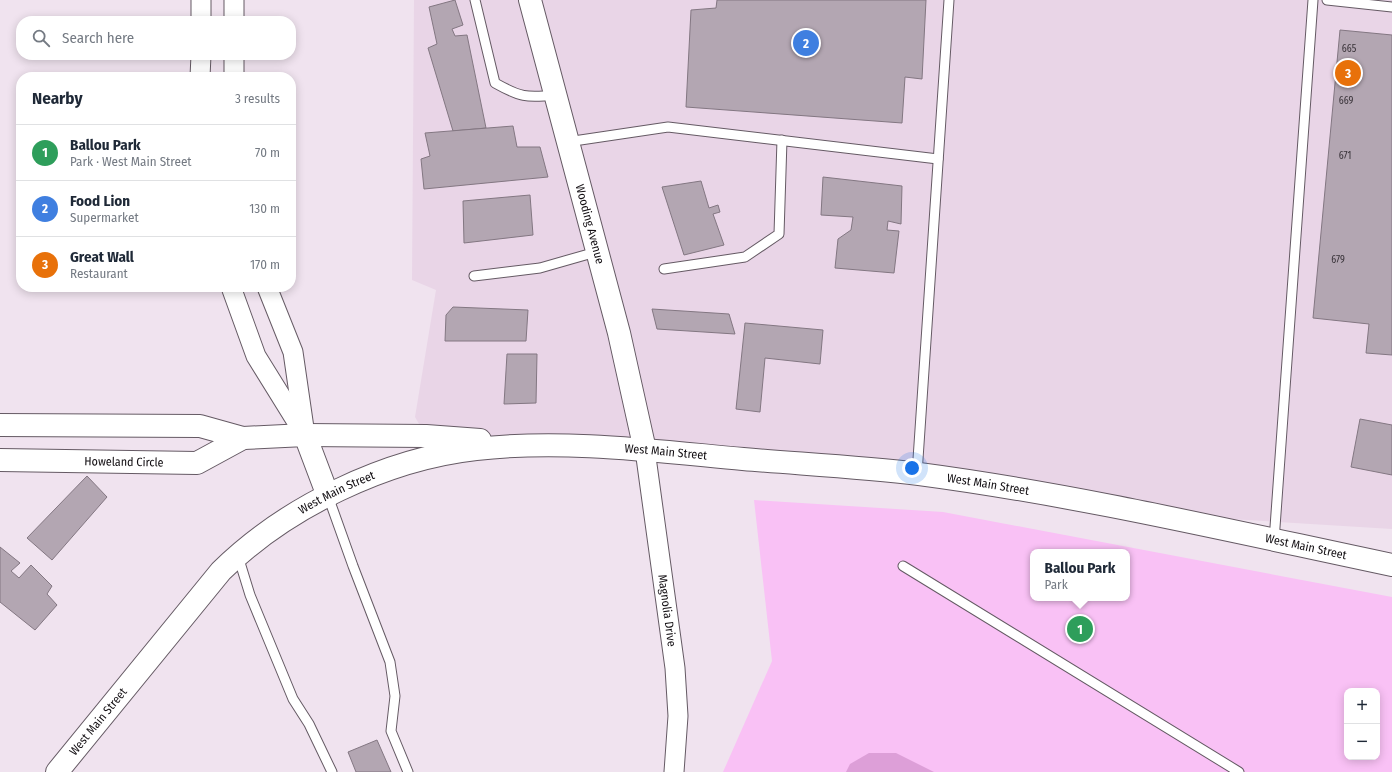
<!DOCTYPE html>
<meta charset="utf-8">
<style>
body{margin:0;font-family:"Fira Sans Condensed",sans-serif;background:#f6f6f7;color:#1f2937}
.controls{position:absolute;right:12px;bottom:12px;display:grid;overflow:hidden;border-radius:8px;box-shadow:0 2px 10px #0003}
.controls button{width:36px;height:36px;display:grid;place-items:center;padding:0;border:0;border-bottom:1px solid #e0e1e3;background:#fff;color:#1f2937;font:20px sans-serif}
.you{position:absolute;left:912px;top:468px;width:14px;height:14px;margin:-10px;border:3px solid #fff;border-radius:50%;background:#1a73e8;box-shadow:0 0 0 6px #1a73e833}
.badge{display:grid;place-items:center;width:26px;height:26px;border-radius:50%;background:#db2777;color:#fff;font-size:13px;font-weight:700}
.pin{position:absolute;translate:-50% -50%;border:2px solid #fff;box-shadow:0 1px 4px #0006}
.popup{position:absolute;left:1030px;top:549px;width:100px;height:52px;box-sizing:border-box;display:grid;place-content:center;border-radius:8px;background:#fff;filter:drop-shadow(0 1px 3px #0005);font-size:13px;white-space:nowrap;color:#747a83}
.popup b{font-size:15px;color:#1f2937}
.popup::after{content:'';position:absolute;left:50%;top:100%;margin-left:-8px;border:8px solid transparent;border-top-color:#fff}
.list{margin:0;padding:0;list-style:none}
h2{display:flex;justify-content:space-between;align-items:center;height:52px;margin:0;padding:0 16px;font-size:17px}
h2 small{font-size:13px;font-weight:400;color:#747a83}
.list li{display:grid;grid-template-columns:26px 1fr auto;gap:12px;align-items:center;box-sizing:border-box;height:56px;padding:0 16px;border-top:1px solid #e0e1e3}
.list b{display:block;font-size:15px;white-space:nowrap}
.list p{margin:0;font-size:13px;white-space:nowrap;color:#747a83}
.list em{font-size:13px;font-style:normal;color:#747a83}
.icon{flex:none;width:22px;height:22px;fill:none;stroke:currentColor;stroke-width:2;stroke-linecap:round;stroke-linejoin:round}
.map{position:relative;flex:none;width:1392px;height:772px;overflow:hidden}
.search{position:absolute;background:#fff;box-shadow:0 2px 10px #0003;left:16px;top:16px;width:280px;height:44px;display:flex;align-items:center;gap:10px;box-sizing:border-box;padding:0 14px;border-radius:16px;color:#747a83;font-size:15px}
.panel{position:absolute;background:#fff;box-shadow:0 2px 10px #0003;left:16px;top:72px;width:280px;height:220px;border-radius:16px}
.map>svg:first-child{display:block}
</style>
<div class="map">
<svg width="1392" height="772" viewBox="0 0 1392 772">
<rect width="100%" height="100%" fill="#f0e3ef"/>
<!-- built -->
<polygon fill="#e9d5e7" points="414,0 1392,0 1392,529 1148,514 645,450 426,436 415,417 436,290 412,280"/>
<!-- green -->
<path fill="#f9c1f5" fill-rule="evenodd" d="M754 500 943 512 1392 597V772H723L772 661ZM1033 552H1127V598H1033ZM1347 691H1377V757H1347Z"/>
<!-- water -->
<polygon fill="#dd9fd8" points="869,753 896,753 934,772 846,772 850,764"/>
<!-- building -->
<g fill="#b3a6b2" stroke="#837782">
<polygon points="455,0 463,25 452,29 455,36 467,35 486,128 453,131 428,48 437,44 429,7"/>
<polygon points="717,0 926,0 922,79 905,77 902,123 686,107 691,10 716,8"/>
<polygon points="1340,30 1392,35 1392,355 1366,353 1369,324 1313,318"/>
<polygon points="513,126 517,147 540,147 548,177 424,189 421,159 430,156 425,133"/>
<polygon points="823,177 902,186 901,224 888,221 887,230 899,231 894,273 835,268 838,239 851,230 853,217 821,215"/>
<polygon points="701,181 709,208 718,205 720,212 713,214 724,245 684,255 662,187"/>
<polygon points="530,195 533,235 464,243 463,201"/>
<polygon points="453,307 528,310 526,341 445,341 446,315"/>
<polygon points="652,309 729,314 735,334 657,329"/>
<polygon points="745,323 823,330 820,364 765,358 760,412 736,409"/>
<polygon points="507,354 537,354 536,403 504,404"/>
<polygon points="1360,419 1392,425 1392,475 1351,467"/>
<polygon points="87,476 107,497 52,560 27,538"/>
<polygon points="0,547 20,563 11,571 19,578 31,565 52,586 47,594 57,605 35,630 0,602"/>
<polygon points="377,740 391,772 356,772 348,752"/>
</g>
<g fill="none" stroke-linecap="round" stroke-linejoin="round">
<!-- lane casing -->
<g stroke="#655a64" stroke-width="11">
<g id="lane">
<path d="M475 0 495 83C520 97 526 98 555 95"/>
<polyline points="1327,0 1392,7"/>
<polyline points="567,142 668,127 938,159"/>
<polyline points="664,269 745,257 779,234 782,140"/>
<polyline points="474,276 540,268 596,252"/>
<polyline points="917,474 949,0"/>
<polyline points="328,496 353,566 390,662 395,696 391,731 408,772"/>
<polyline points="1274,541 1313,0"/>
<polyline points="238,556 250,595 293,699 309,724 332,772"/>
<polyline points="903,566 1239,772"/>
</g>
</g>
<!-- street casing -->
<g stroke="#655a64" stroke-width="21">
<g id="street">
<polyline points="234,0 234,21"/>
<polyline points="201,21 201,0"/>
<polyline points="234,55 234,77"/>
<polyline points="200,77 201,55"/>
<polyline points="231,287 256,356 305,435"/>
<polyline points="267,287 293,352 304,428"/>
<path id="s1" d="M645 450 675 668 678 716 674 772"/>
</g>
</g>
<!-- secondary casing -->
<g stroke="#655a64" stroke-width="24">
<g id="secondary">
<path id="s2" d="M530 0 619 333 645 450"/>
<polyline points="0,425 200,426 243,438 305,435 328,496"/>
<polyline points="305,435 426,436 480,440"/>
<path id="s3" d="M0 460 197 463 243 438"/>
<path id="s4" d="M57 772 221 571C286 507 386 459 476 449 564 439 655 451 743 459 802 464 861 467 919 474 1078 495 1235 532 1392 565"/>
</g>
</g>
<!-- lane -->
<use href="#lane" stroke="#fff" stroke-width="9"/>
<!-- street -->
<use href="#street" stroke="#fff" stroke-width="19"/>
<!-- secondary -->
<use href="#secondary" stroke="#fff" stroke-width="22"/>
</g>
<g text-anchor="middle" dominant-baseline="central" stroke-width="4" stroke-linejoin="round" paint-order="stroke">
<!-- number labels -->
<g font-size="10" fill="#3a343a">
<text x="1349" y="49">665</text>
<text x="1346" y="101">669</text>
<text x="1345" y="156">671</text>
<text x="1338" y="260">679</text>
</g>
<!-- street labels -->
<g font-size="12" fill="#120e12" stroke="#fff">
<text stroke="none"><textPath href="#s2" startOffset="232">Wooding Avenue</textPath></text>
<text stroke="none"><textPath href="#s4" startOffset="737">West Main Street</textPath></text>
<text stroke="none"><textPath href="#s3" startOffset="124">Howeland Circle</textPath></text>
<text stroke="none"><textPath href="#s4" startOffset="1061">West Main Street</textPath></text>
<text stroke="none"><textPath href="#s4" startOffset="400">West Main Street</textPath></text>
<text stroke="none"><textPath href="#s4" startOffset="1385">West Main Street</textPath></text>
<text stroke="none"><textPath href="#s1" startOffset="162">Magnolia Drive</textPath></text>
<text stroke="none"><textPath href="#s4" startOffset="65">West Main Street</textPath></text>
</g>
</g>
</svg>
<div class="controls">
<button>+</button>
<button>−</button>
</div>
<div class="you"></div>
<div class="pin badge" style="left:1080px;top:629px;background:#2e9e5b">1</div>
<div class="popup"><b>Ballou Park</b>Park</div>
<div class="pin badge" style="left:806px;top:43px;background:#3f7fe0">2</div>
<div class="pin badge" style="left:1348px;top:73px;background:#e8710a">3</div>
<div class="search"><svg class="icon" aria-label="search" viewBox="0 0 24 24"><circle cx="10" cy="10" r="6"/><path d="M15 15l6 6"/></svg>Search here</div>
<section class="panel">
<h2>Nearby<small>3 results</small></h2>
<ul class="list">
<li><span class="badge" style="background:#2e9e5b">1</span><div><b>Ballou Park</b><p>Park · West Main Street</p></div><em>70 m</em></li>
<li><span class="badge" style="background:#3f7fe0">2</span><div><b>Food Lion</b><p>Supermarket</p></div><em>130 m</em></li>
<li><span class="badge" style="background:#e8710a">3</span><div><b>Great Wall</b><p>Restaurant</p></div><em>170 m</em></li>
</ul>
</section>
</div>
